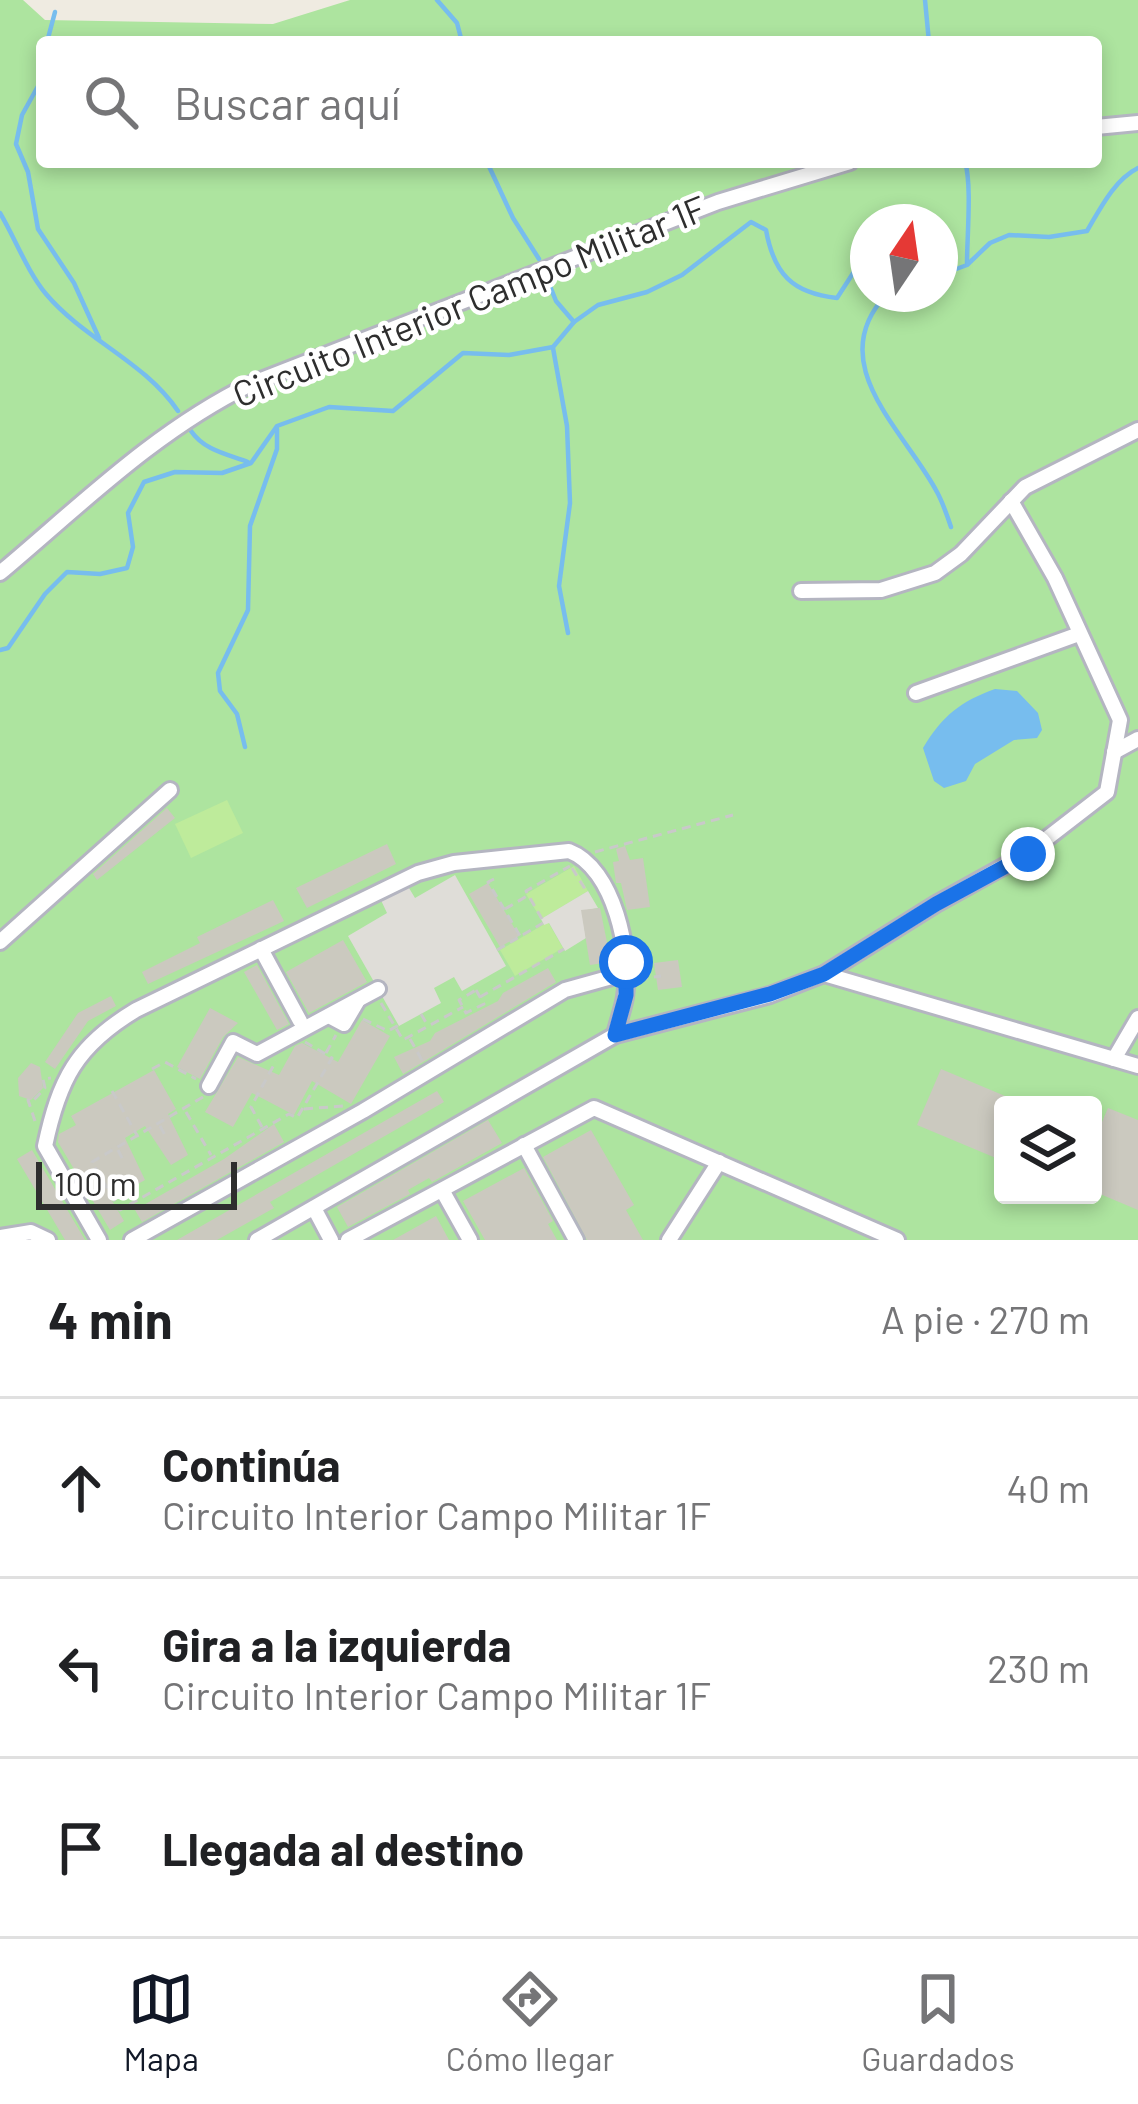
<!DOCTYPE html>
<html lang="es">
<meta charset="utf-8">
<style>
body{margin:0;font-family:Barlow,sans-serif;background:#f2f2f2;color:#202124}
.controls{position:absolute;right:36px;bottom:36px;display:grid;overflow:hidden;border-radius:12px;box-shadow:0 6px 18px #0003}
.controls button{width:108px;height:108px;display:grid;place-items:center;padding:0;border:0;border-bottom:3px solid #e0e0e0;background:#fff;color:#202124;font:60px sans-serif}
.compass{position:absolute;left:850px;top:204px;width:108px;height:108px;border-radius:50%;background:#fff;box-shadow:0 6px 18px #0003;rotate:13deg}
.scale{position:absolute;left:36px;bottom:30px;width:201px;box-sizing:border-box;padding-left:12px;border:6px solid #2e2e2e;border-top:0;font-size:33px;line-height:42px;white-space:nowrap;color:#2e2e2e;-webkit-text-stroke:9px #fff;paint-order:stroke}
.stop{position:absolute;width:36px;height:36px;margin:-27px;border:9px solid #1a73e8;border-radius:50%;background:#fff}
.stop.end{background:#1a73e8;border-color:#fff;box-shadow:0 3px 12px #0008}
.list{margin:0;padding:0;list-style:none}
h2{display:flex;justify-content:space-between;align-items:center;height:156px;margin:0;padding:0 48px;font-size:51px}
h2 small{font-size:39px;font-weight:400;color:#757577}
.list li{display:grid;grid-template-columns:78px 1fr auto;gap:36px;align-items:center;box-sizing:border-box;height:180px;padding:0 48px;border-top:3px solid #e0e0e0}
.list b{display:block;font-size:45px;white-space:nowrap}
.list p{margin:0;font-size:39px;white-space:nowrap;color:#757577}
.list em{font-size:39px;font-style:normal;color:#757577}
.icon{flex:none;width:66px;height:66px;fill:none;stroke:currentColor;stroke-width:2;stroke-linecap:round;stroke-linejoin:round}
.map{position:relative;flex:none;width:1138px;height:1240px;overflow:hidden}
.search{position:absolute;background:#fff;box-shadow:0 6px 18px #0003;left:36px;right:36px;top:36px;height:132px;display:flex;align-items:center;gap:30px;box-sizing:border-box;padding:0 42px;border-radius:12px;color:#757577;font-size:45px}
.sheet{height:696px;background:#fff}
nav{display:flex;justify-content:space-around;align-items:center;box-sizing:border-box;height:168px;border-top:3px solid #e0e0e0;background:#fff;font-size:33px;color:#757577}
nav a{display:grid;justify-items:center;gap:6px}
nav .on{color:#111827}
.map>svg:first-child{display:block}
</style>
<div class="map">
<svg width="1138" height="1240" viewBox="0 0 1138 1240">
<rect width="100%" height="100%" fill="#efebe1"/>
<!-- green -->
<path fill="#ade49f" fill-rule="evenodd" d="M0 0H23L45 20 273 24 350 0H1138V1240H0ZM42 42H1096V162H42ZM868 222H940V294H868ZM1003 1105H1093V1195H1003Z"/>
<!-- pitch -->
<g fill="#beeb9b">
<polygon points="227,800 243,833 191,858 175,824"/>
<polygon points="574,866 588,891 541,919 526,894"/>
<polygon points="548,922 563,948 515,976 500,950"/>
</g>
<!-- plaza -->
<g fill="#dfddd8">
<polygon points="455,875 506,966 462,991 454,977 434,988 441,1003 399,1026 348,936 387,913 379,896 406,883 415,898"/>
<polygon points="588,891 598,908 582,911 586,938 565,951 549,923 544,925 541,919"/>
</g>
<!-- water -->
<path fill="#77bdee" d="M995 689 1017 691 1038 713 1042 730 1037 738 1014 740 975 764 966 781 944 788 934 781 923 748C942 716 961 701 995 689Z"/>
<g fill="none" stroke-linecap="round" stroke-linejoin="round">
<!-- stream -->
<g stroke="#77bdee" stroke-width="4.5">
<polyline points="437,0 457,23 462,42"/>
<polyline points="925,0 929,42"/>
<polyline points="47,42 55,12"/>
<polyline points="42,79 22,115 16,144 28,172 38,229 74,283 99,338"/>
<polyline points="487,162 513,218 539,259"/>
<path d="M965 162C972 184 967 237 967 263"/>
<path d="M0 213C15 238 27 271 46 294 85 340 144 361 178 411"/>
<path d="M940 275 967 265 990 243 1009 235 1049 237 1087 231C1100 209 1114 180 1138 168"/>
<polyline points="548,281 556,301 574,322"/>
<path d="M887 294C821 363 905 431 937 492 943 503 947 515 951 527"/>
<polyline points="553,348 567,426 570,503 559,586 568,633"/>
<path d="M191 431C204 450 226 454 248 462"/>
<path d="M0 650 8 648 45 594 67 572 100 574 127 568 133 547 128 513 144 482 175 472 222 473 251 463 277 426 329 407 393 411 463 353 509 355 553 347 574 322 598 305 647 292 682 275 751 222 766 230C774 274 792 293 837 298L868 250"/>
<polyline points="245,747 237,714 220,691 218,673 248,610 250,526 277,449 277,429"/>
</g>
</g>
<!-- building -->
<g fill="#cbc9bf">
<polygon points="167,808 175,818 97,880 93,874"/>
<polygon points="387,844 396,864 307,908 296,888"/>
<polygon points="625,846 630,860 643,858 650,907 627,910 621,883 616,883 613,862 619,861 616,849"/>
<polygon points="488,883 519,936 500,947 469,894"/>
<polygon points="273,900 284,921 148,984 142,972 200,943 197,937"/>
<polygon points="600,908 611,962 590,965 581,910"/>
<polygon points="343,940 367,982 309,1013 286,972"/>
<polygon points="678,960 682,987 658,990 654,963"/>
<polygon points="257,965 289,1024 277,1030 244,972"/>
<polygon points="548,968 556,982 403,1074 394,1057 430,1041 435,1033 498,1001 503,993"/>
<polygon points="111,996 116,1006 88,1021 55,1069 45,1062 78,1013"/>
<polygon points="210,1008 238,1023 223,1037 200,1079 177,1067"/>
<polygon points="362,1020 390,1036 351,1104 312,1081 294,1115 252,1093 233,1127 205,1112 238,1057 279,1075 295,1046 302,1043 338,1062"/>
<polygon points="31,1063 40,1067 43,1088 31,1100 19,1096 18,1078"/>
<polygon points="941,1069 1026,1105 1003,1105 1003,1161 917,1125"/>
<polygon points="154,1070 176,1109 168,1114 188,1155 171,1165 145,1126 125,1138 145,1180 111,1199 124,1221 110,1230 58,1142 59,1134 76,1125 71,1116"/>
<polygon points="437,1091 444,1102 270,1202 274,1208 217,1240 177,1240"/>
<polygon points="1108,1108 1138,1120 1138,1210 1093,1191 1093,1143"/>
<polygon points="488,1120 502,1143 432,1182 429,1178 408,1190 410,1194 348,1227 337,1207"/>
<polygon points="274,1124 284,1142 142,1222 135,1210 224,1159"/>
<polygon points="591,1130 634,1205 626,1210 643,1240 587,1240 543,1157"/>
<polygon points="32,1150 85,1240 65,1240 17,1159"/>
<polygon points="524,1168 553,1221 548,1224 557,1240 485,1240 463,1201"/>
<polygon points="436,1216 449,1240 393,1240"/>
</g>
<g fill="none" stroke-linecap="round" stroke-linejoin="round">
<!-- minor casing -->
<g stroke="#b4b5c1" stroke-width="20">
<g id="minor">
<polyline points="1096,127 1138,123"/>
<path d="M0 573C81 505 155 431 251 384L718 202 850 162"/>
<polyline points="801,591 881,590 935,573 961,554 1025,487 1138,430"/>
<polyline points="916,693 1079,634"/>
<polyline points="1114,752 1138,739"/>
<polyline points="0,942 170,790"/>
<polyline points="261,949 300,1021"/>
<polyline points="824,974 1138,1066"/>
<polyline points="329,1016 344,1024 357,1002"/>
<polyline points="1114,1059 1138,1018"/>
<polyline points="209,1086 233,1042 257,1054 378,989"/>
<polyline points="524,1145 576,1240"/>
<polyline points="442,1190 470,1240"/>
<polyline points="314,1208 331,1240"/>
<polyline points="0,1237 31,1232 48,1240"/>
<path d="M99 1240 45 1146C59 1080 76 1046 136 1010L418 873 454 863 569 851C614 868 632 953 625 997 623 1009 618 1022 615 1035"/>
<polyline points="132,1240 363,1111 565,990 626,973"/>
<polyline points="257,1240 615,1035 770,995 824,974 936,904 1028,853 1107,792 1120,720 1055,578 1011,501"/>
<polyline points="348,1240 594,1108 897,1240"/>
<polyline points="669,1240 719,1162"/>
</g>
</g>
<!-- path -->
<g stroke="#c9c9c9" stroke-width="3" stroke-dasharray="9 6" stroke-linecap="butt">
<polyline points="595,852 733,815"/>
<polyline points="572,868 587,892"/>
<polyline points="494,879 488,882 520,936"/>
<polyline points="505,909 527,896"/>
<polyline points="542,919 526,891 570,866"/>
<polyline points="497,950 543,923"/>
<polyline points="639,979 661,976"/>
<polygon points="476,990 484,1004 466,1013 459,1000"/>
<polyline points="480,997 564,949"/>
<polyline points="381,1003 403,1040 463,1007"/>
<polyline points="421,1014 428,1026"/>
<polyline points="363,1019 388,1031 399,1025"/>
<polyline points="410,1039 423,1062"/>
<polyline points="326,1053 336,1035"/>
<polyline points="152,1069 165,1062 196,1079"/>
<polyline points="112,1091 138,1137"/>
<polyline points="203,1097 92,1162 120,1210 289,1114 297,1118 332,1058 305,1042"/>
<polyline points="304,1109 343,1106"/>
<polyline points="186,1112 211,1155"/>
<polyline points="35,1121 28,1100 32,1102 45,1088 43,1079 51,1078"/>
<polyline points="160,1126 166,1137"/>
<polyline points="262,1127 251,1107 276,1061"/>
<polyline points="118,1150 123,1160"/>
</g>
<!-- minor -->
<use href="#minor" stroke="#fff" stroke-width="14"/>
</g>
<g fill="none" stroke-linecap="round" stroke-linejoin="round">
<!-- route -->
<polyline stroke="#1a73e8" stroke-width="15" points="626,962 626,995 615,1035 770,994 824,974 936,904 1028,854"/>
</g>
<g text-anchor="middle" dominant-baseline="central" stroke-width="9" stroke-linejoin="round" paint-order="stroke">
<!-- street labels -->
<g font-size="36" fill="#2e2e2e" stroke="#fff">
<text transform="translate(469 300) rotate(-22)">Circuito Interior Campo Militar 1F</text>
</g>
</g>
</svg>
<div class="controls">
<button><svg class="icon" aria-label="layers" viewBox="0 0 24 24"><path d="M12 4l9 5-9 5-9-5zM3 14l9 5 9-5"/></svg></button>
</div>
<svg class="compass" viewBox="-18 -18 36 36"><path d="M0-13l5 13h-10z" fill="#e53935"/><path d="M0 13l5-13h-10z" fill="#757577"/></svg>
<div class="scale">100 m</div>
<div class="stop" style="left:626px;top:962px"></div>
<div class="stop end" style="left:1028px;top:854px"></div>
<div class="search"><svg class="icon" aria-label="search" viewBox="0 0 24 24"><circle cx="10" cy="10" r="6"/><path d="M15 15l6 6"/></svg>Buscar aquí</div>
</div>
<section class="sheet">
<h2>4 min<small>A pie · 270 m</small></h2>
<ul class="list">
<li><svg class="icon" aria-label="ahead" viewBox="0 0 24 24"><path d="M12 20V5M6 11l6-6 6 6"/></svg><div><b>Continúa</b><p>Circuito Interior Campo Militar 1F</p></div><em>40 m</em></li>
<li><svg class="icon" aria-label="left" viewBox="0 0 24 24"><path d="M17 20v-9H6M10 6l-5 5 5 5"/></svg><div><b>Gira a la izquierda</b><p>Circuito Interior Campo Militar 1F</p></div><em>230 m</em></li>
<li><svg class="icon" aria-label="arrive" viewBox="0 0 24 24"><path d="M6 21V4h12l-3 4 3 4H6"/></svg><div><b>Llegada al destino</b></div></li>
</ul>
</section>
<nav>
<a class="on"><svg class="icon" aria-label="map" viewBox="0 0 24 24"><path d="M3 6l6-2 6 2 6-2v14l-6 2-6-2-6 2zM9 4v14M15 6v14"/></svg>Mapa</a>
<a><svg class="icon" aria-label="directions" viewBox="0 0 24 24"><path d="M12 3l9 9-9 9-9-9zM9 14v-3h6M13 9l2 2-2 2"/></svg>Cómo llegar</a>
<a><svg class="icon" aria-label="saved" viewBox="0 0 24 24"><path d="M7 4h10v16l-5-4-5 4z"/></svg>Guardados</a>
</nav>
